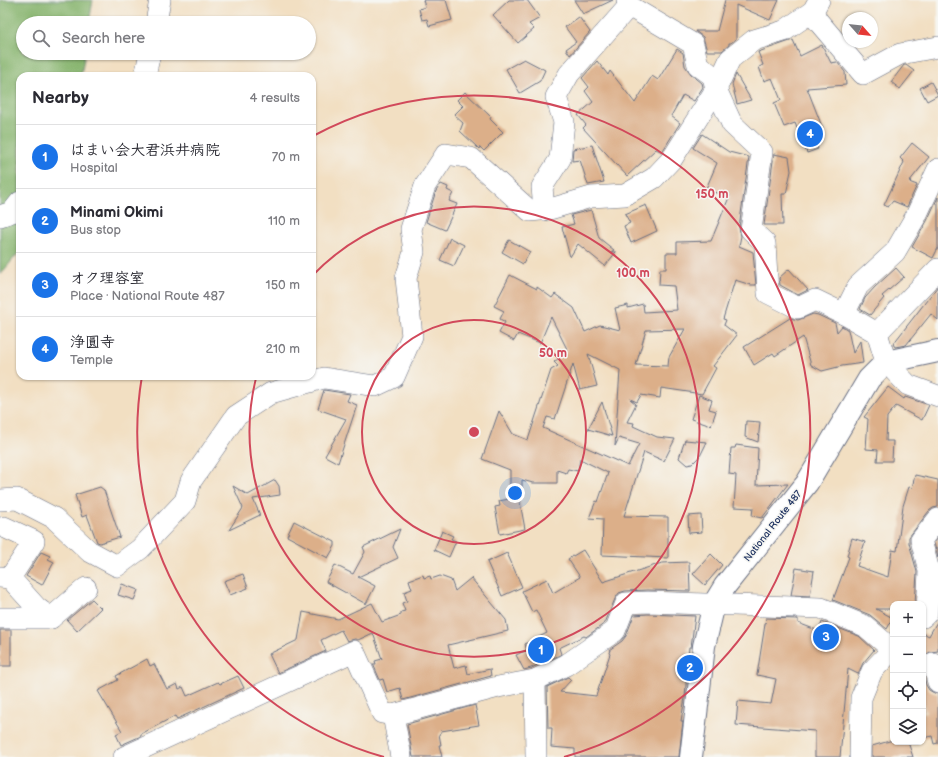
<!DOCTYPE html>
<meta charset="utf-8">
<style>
body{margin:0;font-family:"Balsamiq Sans","Klee One",sans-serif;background:#f2f2f3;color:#2b2b33}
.controls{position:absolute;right:12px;bottom:12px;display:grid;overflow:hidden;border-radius:8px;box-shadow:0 1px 3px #0004}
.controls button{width:36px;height:36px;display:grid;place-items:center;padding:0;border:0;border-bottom:1px solid #e1e1e2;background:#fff;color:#2b2b33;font:20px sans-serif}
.compass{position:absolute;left:842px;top:12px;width:36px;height:36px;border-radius:50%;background:#fff;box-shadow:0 1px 3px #0004;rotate:117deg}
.you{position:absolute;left:515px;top:493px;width:14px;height:14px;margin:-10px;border:3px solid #fff;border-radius:50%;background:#1a73e8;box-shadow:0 0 0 6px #1a73e833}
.badge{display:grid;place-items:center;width:26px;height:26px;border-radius:50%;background:#1a73e8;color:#fff;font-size:13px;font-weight:700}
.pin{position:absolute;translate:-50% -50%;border:2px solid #fff;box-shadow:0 1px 4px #0006}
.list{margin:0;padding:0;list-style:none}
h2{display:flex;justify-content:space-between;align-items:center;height:52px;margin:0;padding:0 16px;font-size:17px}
h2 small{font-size:13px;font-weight:400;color:#7c7c81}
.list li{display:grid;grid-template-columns:26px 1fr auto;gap:12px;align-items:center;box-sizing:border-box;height:64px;padding:0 16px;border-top:1px solid #e1e1e2}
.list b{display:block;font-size:15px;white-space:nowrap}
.list p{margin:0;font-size:13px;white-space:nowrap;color:#7c7c81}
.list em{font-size:13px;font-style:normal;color:#7c7c81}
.icon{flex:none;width:22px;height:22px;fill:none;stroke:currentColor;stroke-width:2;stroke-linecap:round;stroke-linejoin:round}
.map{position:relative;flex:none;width:938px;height:757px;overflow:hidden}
.search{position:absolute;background:#fff;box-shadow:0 1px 3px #0004;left:16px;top:16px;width:300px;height:44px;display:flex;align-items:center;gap:10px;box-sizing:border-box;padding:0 14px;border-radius:22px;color:#7c7c81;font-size:15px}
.panel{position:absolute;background:#fff;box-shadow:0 1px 3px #0004;left:16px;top:72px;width:300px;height:308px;border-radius:12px}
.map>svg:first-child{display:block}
</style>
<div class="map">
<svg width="938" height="757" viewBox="0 0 938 757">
<rect width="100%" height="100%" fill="#f6f6f2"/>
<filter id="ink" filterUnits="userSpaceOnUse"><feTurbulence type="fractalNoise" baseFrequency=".025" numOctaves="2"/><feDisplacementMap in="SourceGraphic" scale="8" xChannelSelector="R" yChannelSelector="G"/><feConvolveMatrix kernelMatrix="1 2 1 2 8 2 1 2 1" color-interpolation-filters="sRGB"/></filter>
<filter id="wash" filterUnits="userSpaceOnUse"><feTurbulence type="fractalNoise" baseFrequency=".012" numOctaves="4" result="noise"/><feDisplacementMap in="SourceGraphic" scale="16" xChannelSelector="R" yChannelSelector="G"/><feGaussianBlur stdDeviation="0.9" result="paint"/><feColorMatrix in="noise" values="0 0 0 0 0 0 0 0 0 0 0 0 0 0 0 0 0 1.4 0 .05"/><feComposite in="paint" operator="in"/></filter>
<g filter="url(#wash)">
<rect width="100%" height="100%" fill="#f2dfc2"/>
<!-- forest -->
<polygon fill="#84b26a" stroke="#507064" points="0,0 93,0 89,23 23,23 23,53 85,53 81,76 20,76 20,251 0,275"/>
<g id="blocks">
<!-- building -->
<g fill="#dcaf89" fill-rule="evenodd">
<polygon points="423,0 446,0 452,20 429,26 427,19 422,20 419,9 425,7"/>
<polygon points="509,0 527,0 540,18 529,24 534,29 518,43 493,15"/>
<polygon points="574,0 613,0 583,14"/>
<polygon points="725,0 779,0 770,20 736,5 736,39 731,43 729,43 729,45 722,51 707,51 703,37 695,31 717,31"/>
<polygon points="579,17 590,32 570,55 566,49 576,42 565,27"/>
<polygon points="793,40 800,56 822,45 831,63 837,62 845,72 846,85 807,88 823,129 815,132 819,143 816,144 818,149 807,153 795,123 784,127 774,103 781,100 772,78 764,81 759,67 763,65 758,52"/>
<polygon points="677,49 683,53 685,66 691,74 702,83 703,87 694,101 683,95 671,116 680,123 662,152 656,149 627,176 583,128 586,125 578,115 593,102 585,91 589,87 582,78 597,61 608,75 610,71 635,103 652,76 658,80"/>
<polygon points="524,59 545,70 540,81 520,93 506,69"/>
<polygon points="904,65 906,65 914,71 900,89 891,82"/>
<polygon points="736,74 751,100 737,104 732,84"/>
<polygon points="931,82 938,95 927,101 920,88"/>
<polygon points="465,92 491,117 490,119 503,132 484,151 480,147 479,149 478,148 460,131 463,123 454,115 463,106 457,100"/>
<path d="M702 134 729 152 749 157 739 228 741 236 739 246 753 252 756 285H751L735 280 723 319 726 320 724 325 737 335 713 366 716 368 702 394 661 388 660 398 641 395 637 402 630 399 636 404 627 422 634 423 633 426 657 437 675 439 664 461 644 452 624 516 668 517V558L602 555 603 519 589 518 596 501 598 502 608 473 580 459 578 471 568 469 566 473 557 470V483H533L522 480V495H510V470L482 459 499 411 513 434 528 440 551 370 558 366 554 362 568 351 551 317 540 343 518 334 514 341 499 333 505 322 500 319 504 311 494 306 510 275 537 289V287L552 298 555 294 574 308 585 332 600 325 620 330 615 308 628 305V308L643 304 644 312 677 310 674 286 659 285 660 269H666V253H677V242L711 241 730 195 705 191 717 163 693 148ZM685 329 669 357 668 366 636 365 646 330ZM588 354 620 370 615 446 619 438 639 444 628 466 543 428 547 417 555 419 573 364 580 390 597 386Z"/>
<polygon points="912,143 929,157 909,182 917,185 907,207 893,201 888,207 884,205 904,162 900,158"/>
<polygon points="592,145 604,182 588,185 580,160 572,161 573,149"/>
<polygon points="774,154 789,157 791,171 786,194 782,194 783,225 764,225"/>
<polygon points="441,184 448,187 447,190 453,193 449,201 457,204 445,230 426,222 436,191"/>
<polygon points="938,197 938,248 933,258 912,247 927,221"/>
<polygon points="646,205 657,231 631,243 624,226 630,223 625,214"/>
<polygon points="591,210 599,238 614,250 611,252 616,252 605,266 578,244 570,257 562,227 574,224 571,215"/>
<polygon points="450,238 464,245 454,266 440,260"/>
<polygon points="509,240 530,252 523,264 502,252"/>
<polygon points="896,268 904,277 882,296 884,298 870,315 860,309 865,298 875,287"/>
<polygon points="789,269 808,290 798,295 780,285 779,278"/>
<polygon points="938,286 938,320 931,314 906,345 895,347 893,344"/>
<polygon points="813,314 818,315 835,323 837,332 842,326 848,330 853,353 860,341 863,363 842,366 822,371 811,365 803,337 775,356 773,353 754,365 744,347 790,318 798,320"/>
<polygon points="888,387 904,399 905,397 929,405 922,420 896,406 887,417 886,441 893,441 892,461 877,461 878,450 866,449 868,419 864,417"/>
<polygon points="324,390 350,394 347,401 357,405 338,463 325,456 346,419 318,409"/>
<polygon points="699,395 712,400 709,409 716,411 711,426 691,419"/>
<polygon points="602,402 612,436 588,429"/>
<polygon points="746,421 760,422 758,442 745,437"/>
<polygon points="685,440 707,442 700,456 692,464 687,465 679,458"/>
<polygon points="736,445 758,448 756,485 788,484 762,518 752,516 753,508 734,507 736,475 729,474 731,448 735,448"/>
<polygon points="915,475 938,480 938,507 933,508 929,511 909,537 909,543 917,572 915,604 893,604 893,609 876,609 893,618 887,629 870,615 833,600 849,557 847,556 852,538 865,542 857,566 888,577 892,550 897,551 903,506 909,487 912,488"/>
<polygon points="275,480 279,486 280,495 253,499 260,515 229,530 243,508 233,486 248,495"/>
<polygon points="100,487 104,490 120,537 100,543 97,542 87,515 82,517 75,495"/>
<polygon points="519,497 525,529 500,534 495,507 500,506 499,501"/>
<polygon points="701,515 702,532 689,533 688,516"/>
<polygon points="294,521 335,542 335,546 328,558 287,536"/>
<polygon points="400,529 393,547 398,558 358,577 375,586 366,604 326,582 335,565 353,574 365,552 363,547"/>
<polygon points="442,531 453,536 451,539 456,541 449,557 434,550"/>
<polygon points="938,538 938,558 934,543"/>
<polygon points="583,550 603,582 662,563 689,562 690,591 647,590 625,591 619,593 615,599 605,623 586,637 584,636 559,648 561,654 560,655 531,668 524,670 516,655 527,650 525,644 547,633 536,610 532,612 522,591 547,579 553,593 580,577 568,559"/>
<polygon points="41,552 50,556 48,559 54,562 42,585 26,576"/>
<polygon points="507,553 522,587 502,596 487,562"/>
<polygon points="711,554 722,565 705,585 693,574"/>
<polygon points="796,568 814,571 810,596 791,595"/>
<polygon points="243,574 248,588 230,595 224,581"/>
<polygon points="423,575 424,578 430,576 431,579 440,576 451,580 455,591 471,578 506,620 508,631 448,645 454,668 466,665 468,674 490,669 491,676 403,700 400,688 387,692 383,679 380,680 373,664 376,664 375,661 382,659 373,633 358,640 355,639 347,641 341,630 321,640 326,651 278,673 269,654 298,640 303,612 338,619 372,603 382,622 401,615 401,612 405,611 402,603 407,601 404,592 412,589 409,580"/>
<polygon points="122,584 138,590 134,600 118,595"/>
<polygon points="92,599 101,608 77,631 67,620"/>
<polygon points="648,614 695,616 691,647 689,647 685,697 681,721 683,721 679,757 575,757 575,749 551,747 552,728 548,728 547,687 568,677 571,680 560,692 596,696 610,654 609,653 610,650 609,650 622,641 626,636 634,615"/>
<polygon points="766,618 798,619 798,623 819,631 822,622 859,636 874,650 863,663 858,674 848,669 840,757 815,757 815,731 736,725 738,701 771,704 776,679 757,675"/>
<polygon points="938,620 938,651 930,652 923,657 923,633 929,636"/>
<rect x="0" y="630" width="11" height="36"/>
<polygon points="147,659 150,666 154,664 167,689 177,684 179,689 183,687 187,696 218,682 220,684 238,676 244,688 177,719 175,716 141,734 141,736 121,745 116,734 122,731 98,691 118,680 116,676"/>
<polygon points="923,672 926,685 929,690 934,693 938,694 938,743 934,744 932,736 923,738 923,714 926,713 923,701"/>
<polygon points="475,705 479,725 441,731 441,733 439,734 441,745 439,745 442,757 413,757 407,724"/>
<polygon points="893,740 893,742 908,742 913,757 872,757 872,746"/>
</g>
</g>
</g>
<g filter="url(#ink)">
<use href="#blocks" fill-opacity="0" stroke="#666d81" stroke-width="1"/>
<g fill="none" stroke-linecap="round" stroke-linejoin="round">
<!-- minor casing -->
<g stroke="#666d81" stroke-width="22">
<g id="minor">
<polyline points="627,0 629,6 693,44 698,65 713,76 716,89 732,124 762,152 751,230 765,243 768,293 798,308 815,300 844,314"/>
<polyline points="813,11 817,20 863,74 900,54 938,47"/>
<polyline points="156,23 160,0"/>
<polyline points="145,76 150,53"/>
<polyline points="544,210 542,187 560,159 564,122 556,97 569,74 629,6"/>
<polyline points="0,216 12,212 20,202"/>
<polyline points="938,269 877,333 886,362 908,385 938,396"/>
<polyline points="877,333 844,314 858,286 895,252 916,216 938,169"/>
<polyline points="0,500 17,499 54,518 89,551 117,566 140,549 185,501 191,481 236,416 271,393 324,378 375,386 394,377 412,336 406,278 414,252 411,229 425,186 446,154 471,158 530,211 550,209 591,197 625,195 654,178 672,159 716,89 730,59 754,40 784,31 813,11 819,0"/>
<polyline points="4,527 34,541 10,578"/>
<polyline points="0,577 10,578 37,608 51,618 86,588"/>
<polyline points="923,617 927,613 929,571 921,540 938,519"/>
<polyline points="0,618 51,618"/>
<polyline points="933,663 938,682"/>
<polyline points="535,680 536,757"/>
<polyline points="393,715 401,757"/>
<polyline points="124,757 354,651 382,713 393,715 498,687 535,680 566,665 615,631 626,603 648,602 821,608 865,626 893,650"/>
<polyline points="860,757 861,698 872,671 893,649"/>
</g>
</g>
<!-- highway casing -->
<g stroke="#666d81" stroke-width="24">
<polyline id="highway" points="691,757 704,646 714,604 725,586 807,483 869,379 886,362 938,351"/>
</g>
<!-- minor -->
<use href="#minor" stroke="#fff" stroke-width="21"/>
<!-- highway -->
<use href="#highway" stroke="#fff" stroke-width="22"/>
</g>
</g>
<!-- distance rings -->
<g fill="none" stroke="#d1495b" stroke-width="2">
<circle cx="474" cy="432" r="112"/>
<path d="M312 276A225 225 0 1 1 256 378"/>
<path d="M384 757A337 337 0 0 1 142 376M313 136A337 337 0 1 1 564 757"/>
</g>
<g text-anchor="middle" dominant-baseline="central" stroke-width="3" stroke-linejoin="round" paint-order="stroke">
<!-- street labels -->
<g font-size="10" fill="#1b2f5e" stroke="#f6f6f2">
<text transform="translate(773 526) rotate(-52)">National Route 487</text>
</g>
</g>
<circle cx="474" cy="432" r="6" fill="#d1495b" stroke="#f6f6f2" stroke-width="2"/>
<g font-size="12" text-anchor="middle" font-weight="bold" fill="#d1495b" stroke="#f6f6f2" stroke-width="3" stroke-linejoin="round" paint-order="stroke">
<text x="712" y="198">150 m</text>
<text x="633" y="277">100 m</text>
<text x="553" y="357">50 m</text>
</g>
</svg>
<div class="controls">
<button>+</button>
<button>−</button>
<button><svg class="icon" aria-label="locate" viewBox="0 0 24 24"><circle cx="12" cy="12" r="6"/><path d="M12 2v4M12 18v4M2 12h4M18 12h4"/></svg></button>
<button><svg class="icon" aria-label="layers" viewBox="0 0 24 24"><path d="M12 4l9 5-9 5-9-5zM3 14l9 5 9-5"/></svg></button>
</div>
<svg class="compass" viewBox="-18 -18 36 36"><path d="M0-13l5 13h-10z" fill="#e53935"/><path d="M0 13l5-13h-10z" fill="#7c7c81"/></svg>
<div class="you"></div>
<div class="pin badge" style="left:541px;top:650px">1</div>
<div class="pin badge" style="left:690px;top:668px">2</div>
<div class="pin badge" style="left:826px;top:637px">3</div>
<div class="pin badge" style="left:810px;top:134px">4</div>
<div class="search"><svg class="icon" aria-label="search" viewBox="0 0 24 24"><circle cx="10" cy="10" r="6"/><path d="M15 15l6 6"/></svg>Search here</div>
<section class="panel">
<h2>Nearby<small>4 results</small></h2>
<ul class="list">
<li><span class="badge">1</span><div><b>はまい会大君浜井病院</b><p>Hospital</p></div><em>70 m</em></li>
<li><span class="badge">2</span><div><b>Minami Okimi</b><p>Bus stop</p></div><em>110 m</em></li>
<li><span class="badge">3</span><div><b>オク理容室</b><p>Place · National Route 487</p></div><em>150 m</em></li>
<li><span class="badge">4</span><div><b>浄圓寺</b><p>Temple</p></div><em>210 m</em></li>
</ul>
</section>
</div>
